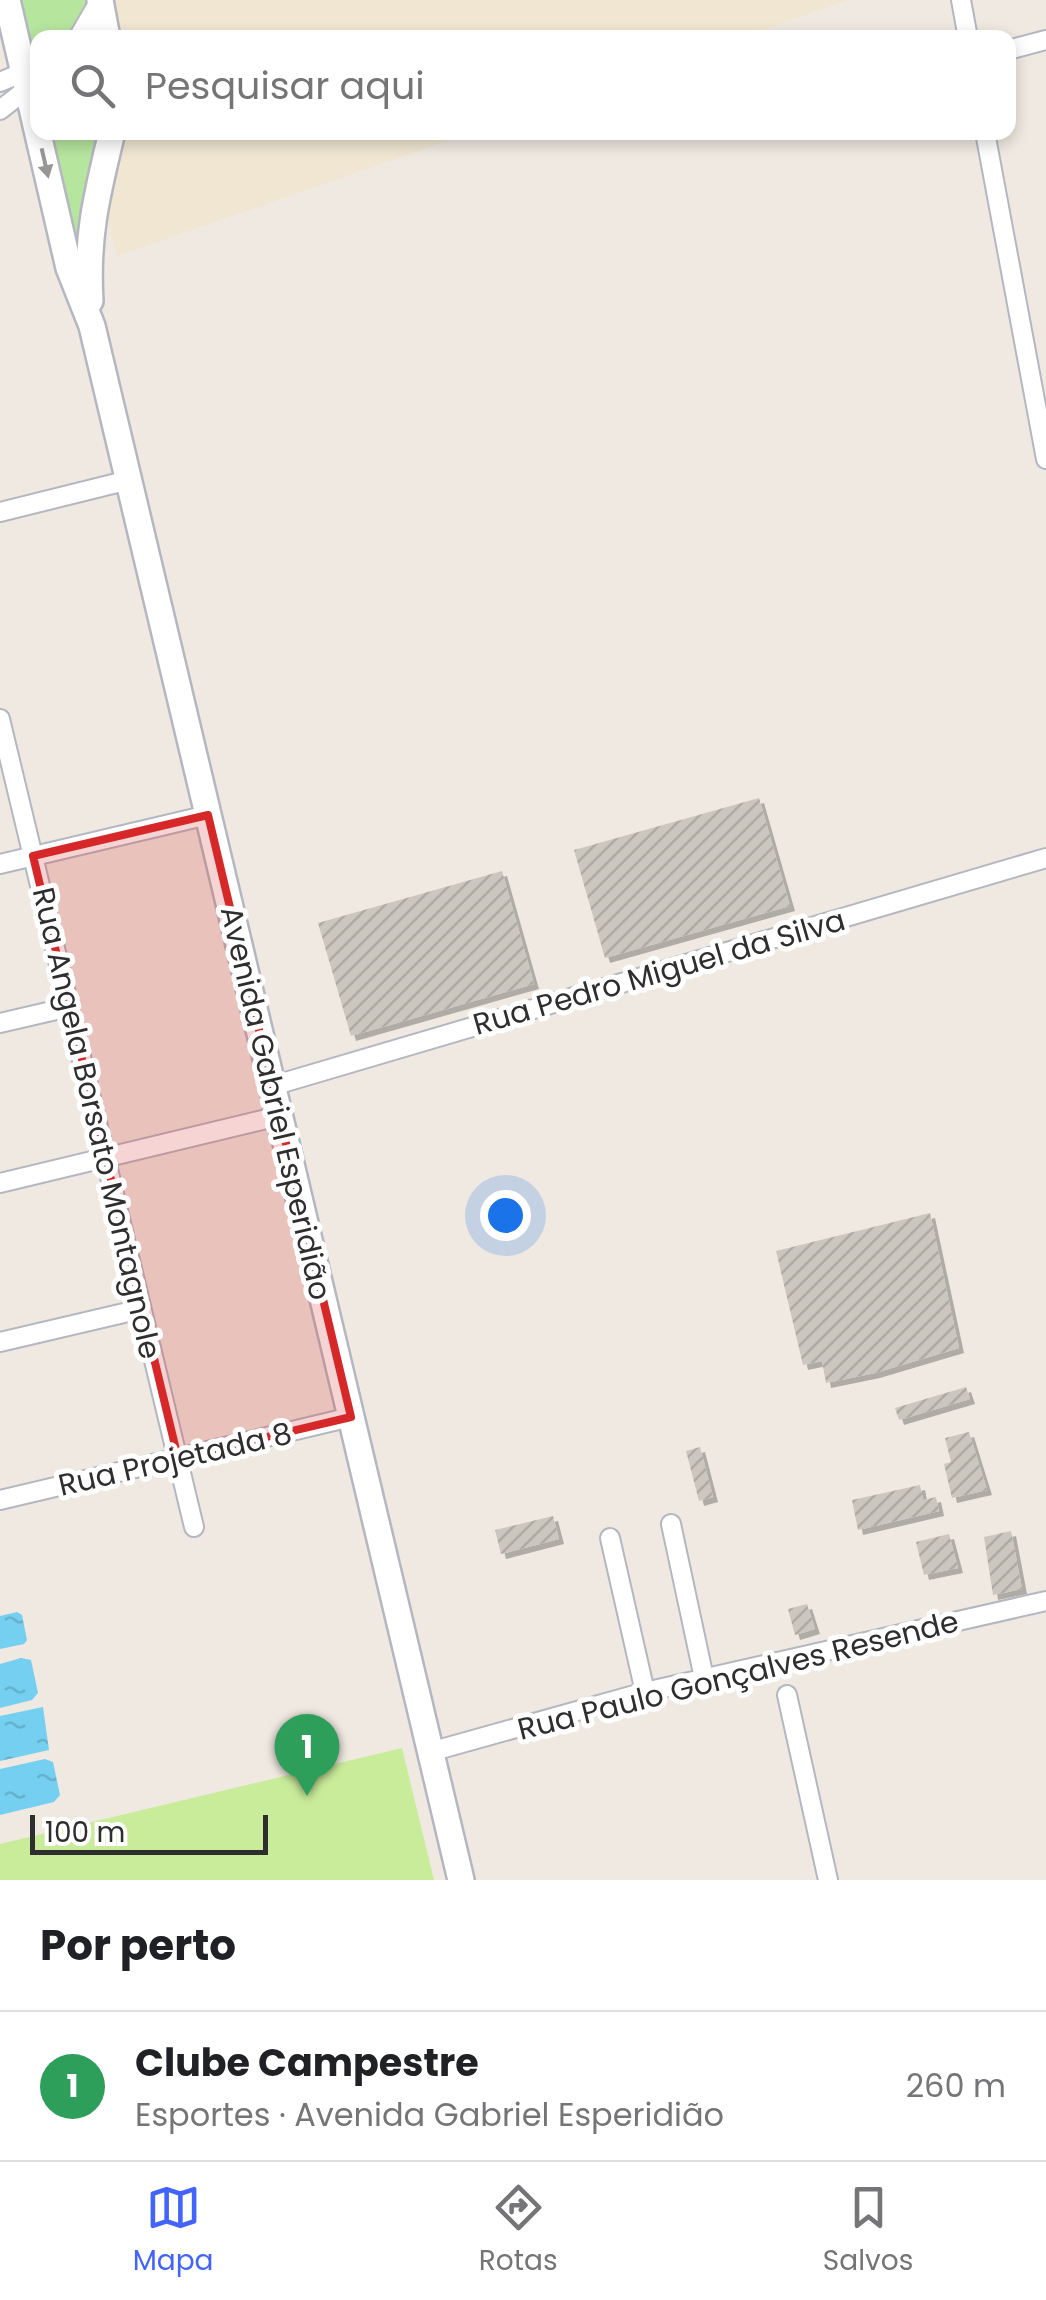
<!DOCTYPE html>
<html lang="pt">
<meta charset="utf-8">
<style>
body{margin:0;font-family:Poppins,sans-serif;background:#f2f2f2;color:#202124}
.scale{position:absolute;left:30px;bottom:25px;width:238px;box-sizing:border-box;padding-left:10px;border:5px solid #2e2e2e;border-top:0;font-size:28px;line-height:35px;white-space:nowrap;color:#2e2e2e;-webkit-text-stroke:8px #fff;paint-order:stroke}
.you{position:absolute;left:505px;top:1215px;width:35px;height:35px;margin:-25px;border:8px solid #fff;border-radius:50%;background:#1a73e8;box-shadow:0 0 0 15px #1a73e833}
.badge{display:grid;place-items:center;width:65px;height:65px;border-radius:50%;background:#4264fb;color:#fff;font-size:32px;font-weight:700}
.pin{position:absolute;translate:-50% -82px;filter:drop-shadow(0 2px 5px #0008)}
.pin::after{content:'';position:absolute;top:52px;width:35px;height:30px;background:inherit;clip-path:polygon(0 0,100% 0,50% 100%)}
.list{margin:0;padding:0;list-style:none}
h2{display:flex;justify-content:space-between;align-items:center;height:130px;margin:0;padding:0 40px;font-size:42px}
h2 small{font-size:32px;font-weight:400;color:#757577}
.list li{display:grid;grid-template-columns:65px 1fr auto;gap:30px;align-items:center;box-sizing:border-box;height:150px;padding:0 40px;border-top:2px solid #e0e0e0}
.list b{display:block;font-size:38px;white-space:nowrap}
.list p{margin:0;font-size:32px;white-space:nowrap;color:#757577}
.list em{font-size:32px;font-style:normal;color:#757577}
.icon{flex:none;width:55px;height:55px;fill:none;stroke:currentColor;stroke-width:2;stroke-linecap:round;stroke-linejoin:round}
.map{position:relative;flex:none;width:1046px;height:1880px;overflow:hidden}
.search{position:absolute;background:#fff;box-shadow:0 5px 15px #0003;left:30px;right:30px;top:30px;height:110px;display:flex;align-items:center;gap:25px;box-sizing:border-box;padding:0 35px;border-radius:20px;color:#757577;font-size:38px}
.sheet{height:280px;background:#fff}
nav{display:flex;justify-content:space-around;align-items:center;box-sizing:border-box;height:140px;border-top:2px solid #e0e0e0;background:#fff;font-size:28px;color:#757577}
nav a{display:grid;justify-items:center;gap:5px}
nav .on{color:#4264fb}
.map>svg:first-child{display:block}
</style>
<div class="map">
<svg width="1046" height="1880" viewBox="0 0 1046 1880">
<defs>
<pattern id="water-ripples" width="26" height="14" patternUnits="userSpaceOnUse" patternTransform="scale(2.5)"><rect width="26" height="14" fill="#75cff0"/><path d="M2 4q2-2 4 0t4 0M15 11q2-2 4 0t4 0" fill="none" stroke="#66b2ce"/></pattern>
<pattern id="building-hatch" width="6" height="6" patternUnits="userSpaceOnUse" patternTransform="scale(2.5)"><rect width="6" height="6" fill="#cbc7bf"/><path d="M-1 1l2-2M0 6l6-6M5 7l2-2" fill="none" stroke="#afaba4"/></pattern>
<filter id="shadow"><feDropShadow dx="5" dy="5" stdDeviation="0" flood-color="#0004"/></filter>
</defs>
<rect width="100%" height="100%" fill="#efe9e1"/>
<!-- education -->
<g fill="#f0e6d1">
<polygon points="53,0 848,0 741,38 62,37"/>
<polygon points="86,132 470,133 117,256"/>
</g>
<!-- grass -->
<g fill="#b6e59e">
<polygon points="16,0 87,0 89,7 68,37 38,38 37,59 31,61"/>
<polygon points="46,133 103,133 76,245"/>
</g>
<!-- pitch -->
<polygon fill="#c9ec9a" points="402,1748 434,1880 0,1880 0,1844"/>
<!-- water -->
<g fill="url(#water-ripples)">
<polygon points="17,1612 22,1615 27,1640 24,1644 0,1649 0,1616"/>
<polygon points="21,1658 31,1660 38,1693 32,1700 0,1708 0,1664"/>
<polygon points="43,1707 49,1750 0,1761 0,1716"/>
<polygon points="45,1759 53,1762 60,1795 54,1802 0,1815 0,1769"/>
</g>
<!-- building -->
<g fill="url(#building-hatch)" filter="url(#shadow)">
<polygon points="759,798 790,906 605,958 574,850"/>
<polygon points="502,871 534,984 351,1036 318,923"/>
<polygon points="930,1213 959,1348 875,1373 826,1383 822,1361 803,1365 776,1251"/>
<polygon points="966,1387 970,1399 899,1420 895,1408"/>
<polygon points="969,1432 987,1490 952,1498 944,1464 951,1462 945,1438"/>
<polygon points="700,1447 713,1497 699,1501 686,1451"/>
<polygon points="920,1485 923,1500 936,1497 939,1511 858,1530 852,1500"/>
<polygon points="553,1516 559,1539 501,1554 495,1530"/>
<polygon points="1011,1531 1022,1589 993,1595 984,1537"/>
<polygon points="949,1534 958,1568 924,1575 916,1542"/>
<polygon points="807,1604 815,1629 795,1635 788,1609"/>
</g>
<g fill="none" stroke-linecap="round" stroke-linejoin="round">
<!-- minor casing -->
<g stroke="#b4b7c1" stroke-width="22">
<g id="minor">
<polyline points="961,0 968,38"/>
<polyline points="78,38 100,0"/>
<polyline points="1008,50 1046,40"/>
<polyline points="0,82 38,66"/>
<polyline points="0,110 27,89"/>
<polyline points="985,132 1046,459"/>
<polyline points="0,512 129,480"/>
<polyline points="0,719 194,1527"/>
<polyline points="0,864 208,815"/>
<polyline points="0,1023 69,1007"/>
<polyline points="272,1086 1046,858"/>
<polyline points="0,1183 279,1116"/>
<polyline points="0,1342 141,1309"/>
<polyline points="0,1500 351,1417"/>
<polyline points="671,1524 704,1678"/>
<polyline points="610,1538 645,1692"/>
<polyline points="787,1695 828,1880"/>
<polyline points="430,1752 645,1692 1046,1601"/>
</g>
</g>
<!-- secondary casing -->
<g stroke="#b4b7c1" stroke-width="30">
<g id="secondary">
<polyline points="7,0 69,268 92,326 461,1880"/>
<polyline points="100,0 107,38"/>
<path d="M90 301C86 237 97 194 112 132"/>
</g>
</g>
<!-- minor -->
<use href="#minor" stroke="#fff" stroke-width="18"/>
<!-- secondary -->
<use href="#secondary" stroke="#fff" stroke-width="25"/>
</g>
<!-- one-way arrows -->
<defs><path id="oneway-solid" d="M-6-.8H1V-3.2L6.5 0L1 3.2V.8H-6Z" transform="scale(2.5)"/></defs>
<use fill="#969696" href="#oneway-solid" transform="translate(45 163) rotate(77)"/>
<!-- marked area -->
<path fill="#d62828" fill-opacity="0.2" stroke="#d62828" stroke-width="8" stroke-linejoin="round" d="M208 815 351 1417 178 1458 33 856Z"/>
<g text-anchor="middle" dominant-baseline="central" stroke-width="10" stroke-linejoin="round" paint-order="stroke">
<!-- street labels -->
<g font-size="30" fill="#2e2e2e" stroke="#fff">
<text transform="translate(659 972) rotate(-16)">Rua Pedro Miguel da Silva</text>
<text transform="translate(276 1103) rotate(77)">Avenida Gabriel Esperidião</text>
<text transform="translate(97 1123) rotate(77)">Rua Angela Borsato Montagnole</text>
<text transform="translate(175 1459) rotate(-13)">Rua Projetada 8</text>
<text transform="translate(738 1675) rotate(-14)">Rua Paulo Gonçalves Resende</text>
</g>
</g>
</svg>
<div class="scale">100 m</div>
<div class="you"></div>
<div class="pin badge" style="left:307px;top:1796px;background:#2e9e5b">1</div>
<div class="search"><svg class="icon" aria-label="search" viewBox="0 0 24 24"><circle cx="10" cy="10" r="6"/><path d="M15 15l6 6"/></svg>Pesquisar aqui</div>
</div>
<section class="sheet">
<h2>Por perto<small></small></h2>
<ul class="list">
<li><span class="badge" style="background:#2e9e5b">1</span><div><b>Clube Campestre</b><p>Esportes · Avenida Gabriel Esperidião</p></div><em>260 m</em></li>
</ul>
</section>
<nav>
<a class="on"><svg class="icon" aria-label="map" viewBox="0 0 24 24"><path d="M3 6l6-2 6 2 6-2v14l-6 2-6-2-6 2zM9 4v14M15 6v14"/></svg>Mapa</a>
<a><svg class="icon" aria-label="directions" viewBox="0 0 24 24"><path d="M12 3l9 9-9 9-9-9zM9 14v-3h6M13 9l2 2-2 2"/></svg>Rotas</a>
<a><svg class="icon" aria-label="saved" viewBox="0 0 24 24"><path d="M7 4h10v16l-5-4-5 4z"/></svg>Salvos</a>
</nav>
